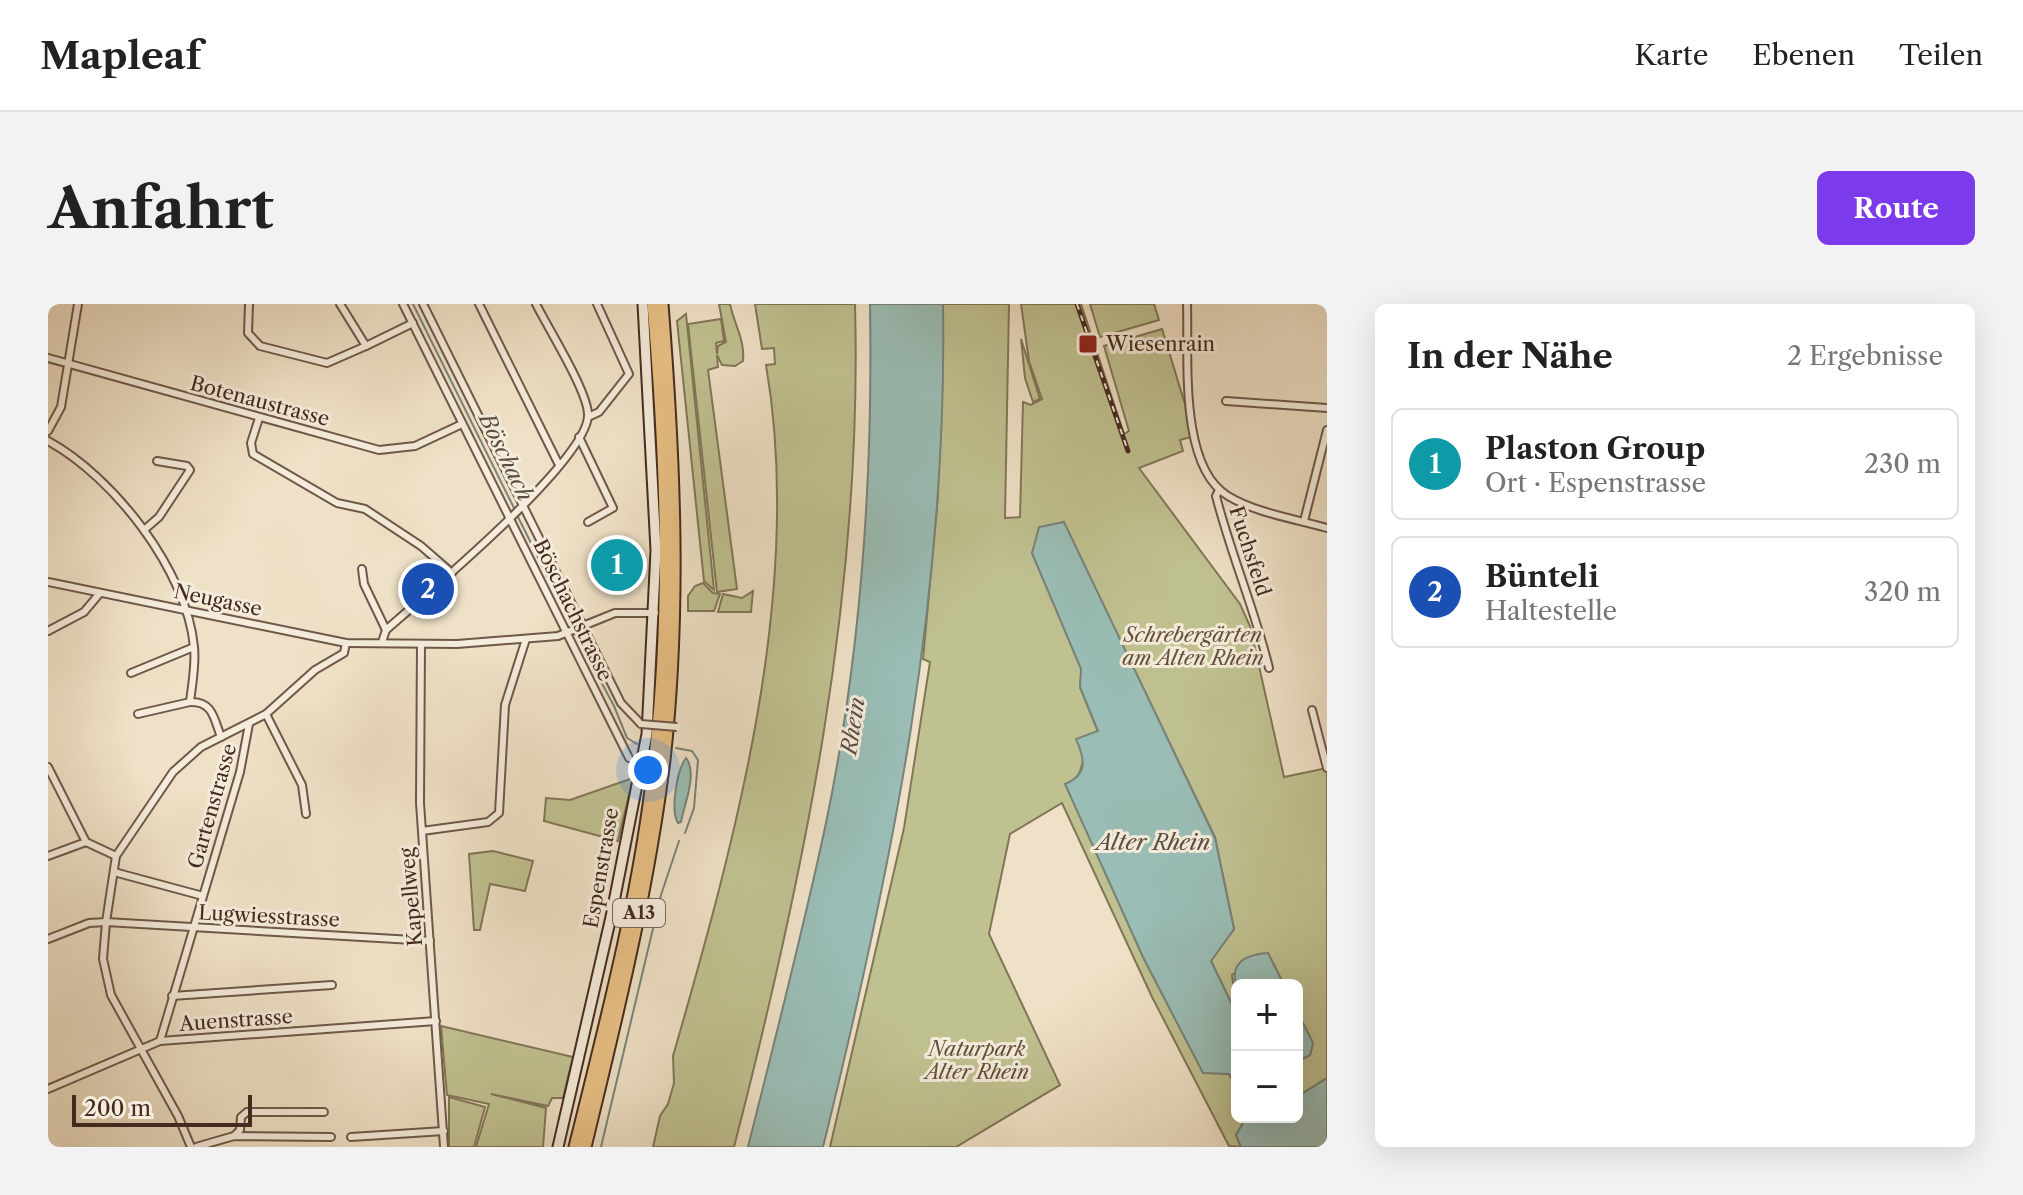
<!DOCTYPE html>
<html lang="de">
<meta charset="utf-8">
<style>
body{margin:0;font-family:"Libre Caslon Text",serif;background:#f2f2f2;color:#222}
.controls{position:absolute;right:24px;bottom:24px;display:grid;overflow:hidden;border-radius:12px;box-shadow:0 8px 32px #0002}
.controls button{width:72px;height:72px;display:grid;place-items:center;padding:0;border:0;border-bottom:2px solid #e0e0e0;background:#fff;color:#222;font:40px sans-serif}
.scale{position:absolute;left:24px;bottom:20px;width:180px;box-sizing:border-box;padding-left:8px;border:4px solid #442a1f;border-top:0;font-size:22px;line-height:28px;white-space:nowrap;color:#442a1f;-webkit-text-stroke:6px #f5ecdb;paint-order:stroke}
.you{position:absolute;left:600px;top:466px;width:28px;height:28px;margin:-20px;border:6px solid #fff;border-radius:50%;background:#1a73e8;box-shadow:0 0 0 12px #1a73e833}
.badge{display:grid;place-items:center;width:52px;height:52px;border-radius:50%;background:#7c3aed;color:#fff;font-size:26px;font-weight:700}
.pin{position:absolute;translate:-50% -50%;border:4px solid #fff;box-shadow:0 2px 8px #0006}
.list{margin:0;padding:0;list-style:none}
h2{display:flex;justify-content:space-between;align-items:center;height:104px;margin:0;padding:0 32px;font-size:34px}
h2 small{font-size:26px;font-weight:400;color:#767676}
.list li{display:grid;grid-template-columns:52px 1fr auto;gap:24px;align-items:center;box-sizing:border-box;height:112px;margin:0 16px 16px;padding:0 16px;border:2px solid #e0e0e0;border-radius:12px}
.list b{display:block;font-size:30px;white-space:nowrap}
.list p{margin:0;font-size:26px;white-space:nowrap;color:#767676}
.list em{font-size:26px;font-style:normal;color:#767676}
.map{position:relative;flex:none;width:1279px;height:843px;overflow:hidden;border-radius:12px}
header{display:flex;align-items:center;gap:48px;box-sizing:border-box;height:112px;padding:0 40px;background:#fff;border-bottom:2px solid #e0e0e0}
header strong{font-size:38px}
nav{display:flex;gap:44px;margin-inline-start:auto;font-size:28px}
.intro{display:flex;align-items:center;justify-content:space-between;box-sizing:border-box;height:192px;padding:0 48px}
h1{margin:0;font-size:56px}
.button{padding:20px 36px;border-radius:12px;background:#7c3aed;color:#fff;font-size:28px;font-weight:700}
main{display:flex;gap:48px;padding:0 48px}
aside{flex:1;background:#fff;border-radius:12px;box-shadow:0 8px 32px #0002}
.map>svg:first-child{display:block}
</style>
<header>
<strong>Mapleaf</strong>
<nav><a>Karte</a><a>Ebenen</a><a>Teilen</a></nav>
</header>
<div class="intro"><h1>Anfahrt</h1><a class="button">Route</a></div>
<main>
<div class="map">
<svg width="1279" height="843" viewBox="0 0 1279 843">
<rect width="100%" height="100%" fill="#efe1c7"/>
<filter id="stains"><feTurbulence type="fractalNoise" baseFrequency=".0025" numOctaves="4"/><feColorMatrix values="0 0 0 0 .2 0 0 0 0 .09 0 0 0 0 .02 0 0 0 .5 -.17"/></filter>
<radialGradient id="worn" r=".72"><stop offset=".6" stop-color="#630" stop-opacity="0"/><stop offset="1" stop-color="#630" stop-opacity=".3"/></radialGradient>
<!-- green -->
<g fill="#c0c191" stroke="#827658" stroke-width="2">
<path d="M671 0H682C686 20 697 35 695 57L687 62 674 61 669 51 670 63 660 66 689 285 669 288 640 20 673 15 676 37 668 39 669 50 670 42 678 38Z"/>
<path d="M707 0H807C815 287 757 567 686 843H605L612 812 620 800 626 779 625 752C687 537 757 286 718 61L727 60 726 44 714 45Z"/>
<path d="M894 0H961L957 214 972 213 975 98 983 101 994 95 981 57 973 0H1033L1076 130 1081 127 1056 42 1114 25 1140 110 1143 133 1132 136 1135 147 1091 164 1192 300 1202 322 1236 473 1279 464V774L1249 793V758L1262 751 1265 739 1249 707V681H1236L1220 649 1184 671 1189 711 1163 657 1186 625 1167 533 1015 218 984 249 1034 365 1032 383 1050 428C1046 435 1038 444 1036 453 1032 467 1033 473 1018 480L1095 653 1155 768 1181 770 1189 784V813H1203L1198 814 1188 831 1193 843 1181 842 1104 693 1014 499 962 530 941 630 1012 781 908 843H782L856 524 882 358 875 355 890 192Z"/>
<polygon points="1042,0 1106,0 1111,16 1052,33"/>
<polygon points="638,10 666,286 656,277 629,17"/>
<polygon points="973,35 992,95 985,98 977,74"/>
<polygon points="655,279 665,289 672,290 666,307 640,307 640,292 647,282"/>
<polygon points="705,287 703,308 670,308 675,290 694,294"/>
<polygon points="585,474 570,537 496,517 498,494 522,496"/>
<polygon points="445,547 485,557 477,587 442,580 432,626 426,626 421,550"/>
<polygon points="393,722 525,753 515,794 504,794 500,802 443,790 498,804 495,843 428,843 441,800 399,791"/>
<polygon points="401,793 437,803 426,843 401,843"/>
</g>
<!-- water -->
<g fill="#9abeb6" stroke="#78837a" stroke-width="2">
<path d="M822 0H895C900 289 844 564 775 843H700C727 735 755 627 778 519 813 350 825 172 822 0Z"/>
<path d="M1016 218 1167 534 1186 625 1163 657 1189 711V784L1181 770 1155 769 1095 653 1017 480C1040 471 1037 455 1028 435L1050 427 1032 383 1033 365 984 249 991 223Z"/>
<path d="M638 454C650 469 636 501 633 518L630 519C622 506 629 466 638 454Z"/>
<path d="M1220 649 1236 681H1189V688C1181 661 1193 651 1220 649Z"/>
<polygon points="1249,707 1265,739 1262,751 1249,758"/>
<polygon points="1279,774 1279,843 1193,843 1188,831 1198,814 1249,813 1249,793"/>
</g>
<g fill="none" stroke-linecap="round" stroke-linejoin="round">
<!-- stream -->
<g stroke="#78837a" stroke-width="2">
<polyline points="365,0 467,206"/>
<polyline points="469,211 523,319"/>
<polyline points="528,331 566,402 579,434 589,440"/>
<polyline points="628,444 644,447 650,456 646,504 637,529"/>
<polyline points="553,843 613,591 631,537"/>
</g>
<!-- street casing -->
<g stroke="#6f5849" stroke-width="10">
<g id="street">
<polyline points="201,0 200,29 212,42 279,59 318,42"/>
<polyline points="292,0 318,42 365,19"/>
<polyline points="355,0 581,454"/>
<polyline points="375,0 573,399 593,420"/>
<polyline points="431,0 510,159"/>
<path d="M1139 0C1141 51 1130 162 1180 192 1208 209 1248 215 1279 224"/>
<polyline points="0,54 331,146 367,142 414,120"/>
<polyline points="1178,97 1279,104"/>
<polyline points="540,113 551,108 581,70 549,0"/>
<polyline points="211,114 203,139 205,150 289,199 317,205 373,242 404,269"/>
<polyline points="0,127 13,103 30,0"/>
<polyline points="531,133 565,204 540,218"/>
<path d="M0 137C66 173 139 267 146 343 148 361 144 380 142 398 165 397 166 415 173 433"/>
<path d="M1171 186 1168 192C1183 251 1207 306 1221 364"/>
<polyline points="1256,217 1279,126"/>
<polyline points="96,226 111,213 142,166 139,162 109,157"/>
<polyline points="314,265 316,280 338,326"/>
<polyline points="0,278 298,339 409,340 510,332 567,309 607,309"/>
<polyline points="0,327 36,308 52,289"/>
<path d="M334 338 338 326C375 293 542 155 540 110 539 86 500 24 488 0"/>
<polyline points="373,340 372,499 396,843"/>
<polyline points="83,369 146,343"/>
<polyline points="1264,406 1279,464"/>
<polyline points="90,410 142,398"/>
<polyline points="218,410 254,481 258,510"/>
<polyline points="0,463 38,538"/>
<polyline points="374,527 440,518 451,509 457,401 478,335"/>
<polyline points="38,538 68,552"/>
<polyline points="0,552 38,538"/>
<polyline points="66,568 155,592"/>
<polyline points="0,635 41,619 58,618 68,552 125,468 153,443 218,410 267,366 296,349 298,339"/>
<polyline points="124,692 284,681"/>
<polyline points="112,737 192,468 201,420"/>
<polyline points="0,785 112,737 388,717"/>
<polyline points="186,832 192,826 193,813 199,808 276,808"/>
<polyline points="303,833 396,827"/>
<polyline points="143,843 130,812 63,691 55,655 58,618 382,637"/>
<polyline points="148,843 186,832 283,833"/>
</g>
</g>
<!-- secondary casing -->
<g stroke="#442a1f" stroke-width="13">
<polyline id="secondary" points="510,843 563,613 599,430 608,246 595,0"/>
</g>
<!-- highway casing -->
<g stroke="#442a1f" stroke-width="15">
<g id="highway">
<path d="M527 843C559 714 593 585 607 453 624 302 618 151 605 0"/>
<path d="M537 843C568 715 600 587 616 456 633 304 626 152 614 0"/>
</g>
</g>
<!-- street -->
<use href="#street" stroke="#f5ecdb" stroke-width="6"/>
<!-- secondary -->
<use href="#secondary" stroke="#f5ecdb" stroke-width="9"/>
<!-- highway -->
<use href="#highway" stroke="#e8c084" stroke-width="11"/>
<!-- rail casing -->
<g stroke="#442a1f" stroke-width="5">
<polyline id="rail" points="1029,0 1080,147"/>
</g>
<!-- rail -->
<use href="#rail" stroke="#f5ecdb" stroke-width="2" stroke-dasharray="6" stroke-linecap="butt"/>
<!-- street-bridge casing -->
<g stroke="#6f5849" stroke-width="10" stroke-linecap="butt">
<polyline id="street-bridge" points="593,420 629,423"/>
</g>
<!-- street-bridge -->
<use href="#street-bridge" stroke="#f5ecdb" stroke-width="6"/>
</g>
<!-- markers -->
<rect fill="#8f2418" stroke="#f5ecdb" stroke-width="3" x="1030" y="30" width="20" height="20" rx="4"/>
<g text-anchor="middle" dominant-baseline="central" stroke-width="6" stroke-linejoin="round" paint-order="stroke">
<!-- shield labels -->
<rect fill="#f5ecdb" stroke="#796457" stroke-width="2" x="565" y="595" width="52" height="28" rx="6"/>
<g font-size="18" font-weight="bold" fill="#442a1f">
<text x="591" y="609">A13</text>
</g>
<!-- poi labels -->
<g font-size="20" fill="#442a1f" stroke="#f5ecdb" text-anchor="start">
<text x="1058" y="40">Wiesenrain</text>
</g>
<!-- street labels -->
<g font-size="20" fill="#442a1f" stroke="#f5ecdb">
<text transform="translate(212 97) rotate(15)">Botenaustrasse</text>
<text transform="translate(1202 247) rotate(72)">Fuchsfeld</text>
<text transform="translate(170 296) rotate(12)">Neugasse</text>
<text transform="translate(525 306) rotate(64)">Böschachstrasse</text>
<text transform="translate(164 502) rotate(-74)">Gartenstrasse</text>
<text transform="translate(553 564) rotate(-80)">Espenstrasse</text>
<text transform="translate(363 593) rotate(-95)">Kapellweg</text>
<text transform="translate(221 612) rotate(3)">Lugwiesstrasse</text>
<text transform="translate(188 716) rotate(-4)">Auenstrasse</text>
</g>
<!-- park labels -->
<g font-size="20" font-style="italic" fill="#63503c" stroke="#f5ecdb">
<text x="1145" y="331">Schrebergärten<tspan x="1145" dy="23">am Alten Rhein</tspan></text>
<text x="929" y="745">Naturpark<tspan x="929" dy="23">Alter Rhein</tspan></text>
</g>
<!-- water labels -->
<g font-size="22" font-style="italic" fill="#5a4f45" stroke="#f5ecdb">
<text transform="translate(458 153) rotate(64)">Böschach</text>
<text transform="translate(805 422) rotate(-81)">Rhein</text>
<text x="1105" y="538">Alter Rhein</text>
</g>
</g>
<rect width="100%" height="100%" filter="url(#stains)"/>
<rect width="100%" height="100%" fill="url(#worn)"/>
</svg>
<div class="controls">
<button>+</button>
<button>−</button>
</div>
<div class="scale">200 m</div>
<div class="you"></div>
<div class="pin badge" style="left:569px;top:261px;background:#0f9aa8">1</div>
<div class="pin badge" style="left:380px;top:285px;background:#1a4fb4">2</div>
</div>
<aside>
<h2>In der Nähe<small>2 Ergebnisse</small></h2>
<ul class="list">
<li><span class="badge" style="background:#0f9aa8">1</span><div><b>Plaston Group</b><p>Ort · Espenstrasse</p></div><em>230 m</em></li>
<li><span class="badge" style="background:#1a4fb4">2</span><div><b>Bünteli</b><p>Haltestelle</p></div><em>320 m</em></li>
</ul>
</aside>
</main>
